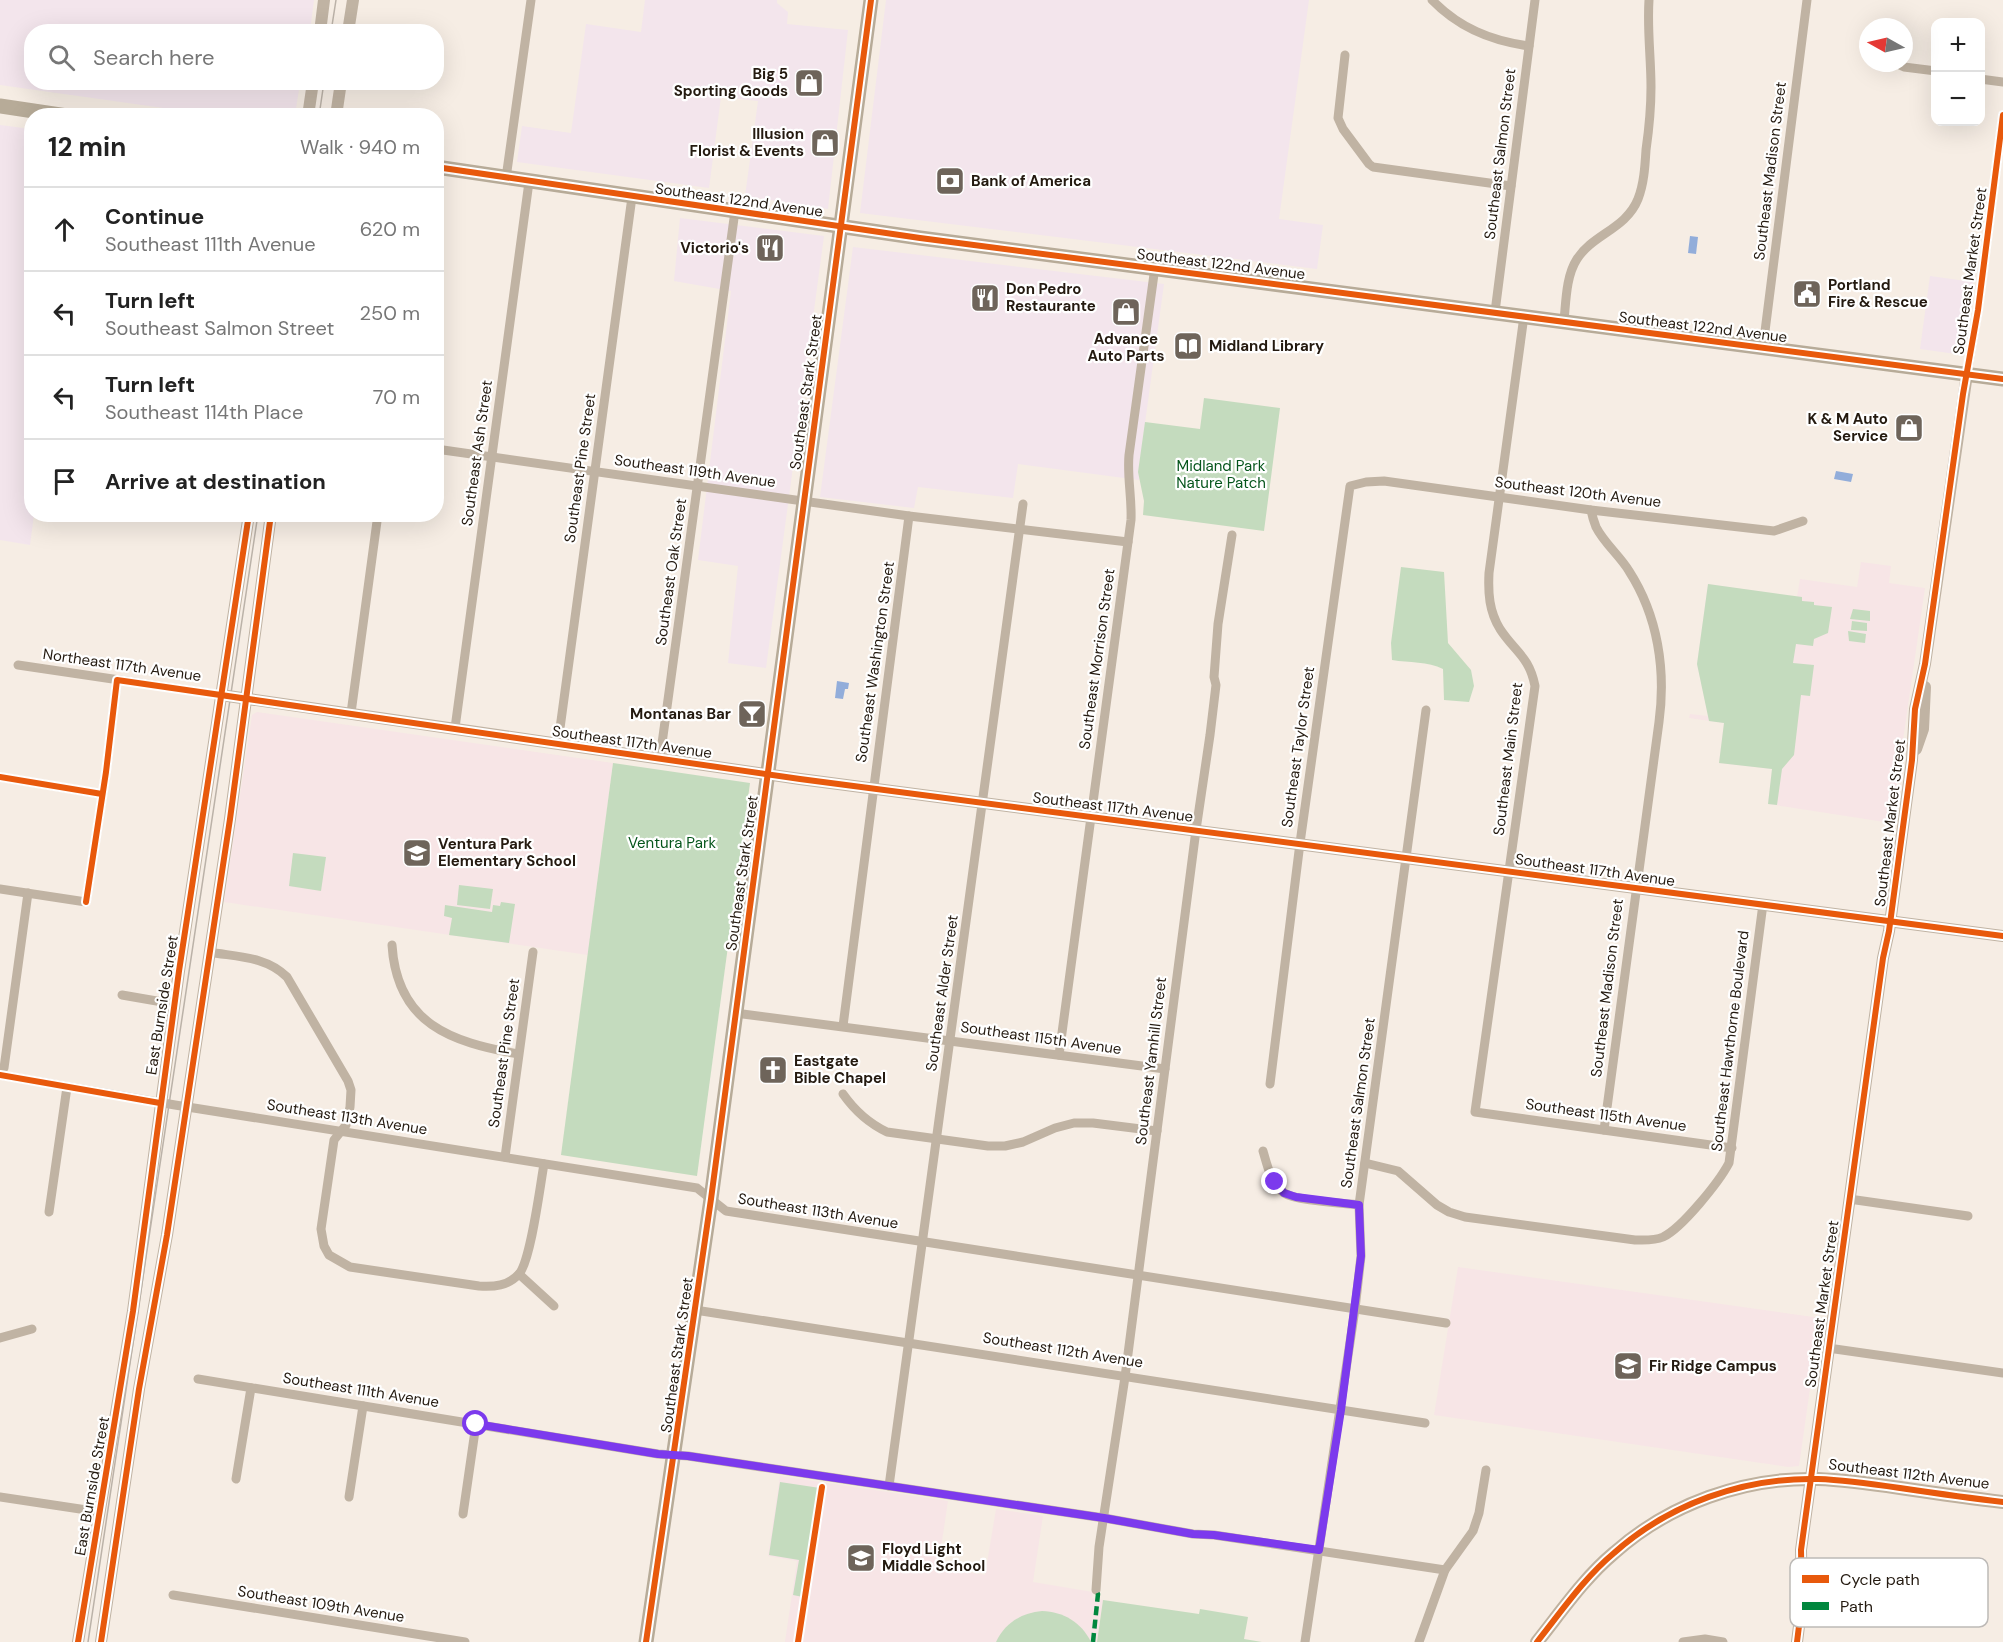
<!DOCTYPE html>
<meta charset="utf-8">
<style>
body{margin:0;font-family:"DM Sans",sans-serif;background:#f2f2f2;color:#222}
.controls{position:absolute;right:18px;top:18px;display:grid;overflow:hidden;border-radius:12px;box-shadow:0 6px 24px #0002}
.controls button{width:54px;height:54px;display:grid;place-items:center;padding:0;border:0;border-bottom:2px solid #e0e0e0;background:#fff;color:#222;font:30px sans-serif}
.compass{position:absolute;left:1859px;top:18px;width:54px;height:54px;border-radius:50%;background:#fff;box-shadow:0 6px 24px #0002;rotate:278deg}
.stop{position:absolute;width:18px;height:18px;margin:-14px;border:4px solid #7c3aed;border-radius:50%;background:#fff}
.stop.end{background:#7c3aed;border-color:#fff;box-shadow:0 2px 6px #0008}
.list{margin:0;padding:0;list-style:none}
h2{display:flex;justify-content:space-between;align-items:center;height:78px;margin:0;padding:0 24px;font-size:26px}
h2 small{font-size:20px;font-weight:400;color:#767676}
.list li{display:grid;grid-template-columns:39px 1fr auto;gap:18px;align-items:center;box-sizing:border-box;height:84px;padding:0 24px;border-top:2px solid #e0e0e0}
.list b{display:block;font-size:22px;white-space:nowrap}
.list p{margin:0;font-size:20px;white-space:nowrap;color:#767676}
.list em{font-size:20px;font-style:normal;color:#767676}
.icon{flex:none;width:33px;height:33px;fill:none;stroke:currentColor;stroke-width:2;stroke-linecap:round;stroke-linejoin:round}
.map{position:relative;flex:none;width:2003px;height:1642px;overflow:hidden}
.search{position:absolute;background:#fff;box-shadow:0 6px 24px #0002;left:24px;top:24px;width:420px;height:66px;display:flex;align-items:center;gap:15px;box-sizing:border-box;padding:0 21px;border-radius:24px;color:#767676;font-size:22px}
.panel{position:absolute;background:#fff;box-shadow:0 6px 24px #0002;left:24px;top:108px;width:420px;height:414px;border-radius:24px}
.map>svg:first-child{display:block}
</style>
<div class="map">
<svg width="2003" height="1642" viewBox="0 0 2003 1642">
<rect width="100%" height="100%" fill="#f6ede4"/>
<!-- commercial -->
<g fill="#f3e5ec">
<polygon points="0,0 314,0 310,31 32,32 32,82 300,83 295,115 213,115 0,85"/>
<polygon points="645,0 777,0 777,3 788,12 787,24 848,30 828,209 745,196 758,101 721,97 709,188 517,162 522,126 571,133 586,24 641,32"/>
<polygon points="886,0 1309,0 1279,219 1323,225 1317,269 860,213"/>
<polygon points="0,125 31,129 32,514 34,515 30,545 0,540"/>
<polygon points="680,218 824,236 766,668 728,663 738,566 698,560 731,291 674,281"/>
<polygon points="853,247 1164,284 1139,467 1139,480 1018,464 1013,498 918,487 914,508 820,497"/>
<polygon points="1930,276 1973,282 1963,355 1920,349"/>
</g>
<!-- education -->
<g fill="#f7e5e6">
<polygon points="1861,562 1891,566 1889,583 1925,588 1891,823 1768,804 1772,769 1719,763 1724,723 1689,718 1690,714 1708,716 1697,664 1708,584 1797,597 1800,579 1857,587"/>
<polygon points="257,712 613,763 588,955 224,902 252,715"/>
<polygon points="1458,1267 1820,1318 1799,1466 1788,1467 1434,1415"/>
<polygon points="780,1476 948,1501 938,1568 985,1575 996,1509 1043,1516 1033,1582 1093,1592 1092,1598 1103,1600 1097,1642 785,1642 797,1561 768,1556"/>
</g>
<!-- green -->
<g fill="#c4dbbe">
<polygon points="1204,398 1280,408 1264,531 1143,515 1144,501 1138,472 1145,422 1200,429"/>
<path d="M1401 567 1444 572 1448 643 1471 670 1474 686 1469 702 1444 700 1443 669C1428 661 1409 663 1392 660L1391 643Z"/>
<polygon points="1708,584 1802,597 1802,601 1814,602 1814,605 1832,607 1828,633 1814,639 1813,646 1796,644 1793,663 1814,665 1810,696 1801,695 1794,755 1782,769 1777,805 1768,804 1772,769 1719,763 1724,723 1709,721 1697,664"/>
<polygon points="1853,609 1870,611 1870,621 1850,619"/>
<polygon points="1852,621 1867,623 1867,631 1851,630"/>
<polygon points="1848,631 1866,634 1865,643 1849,641"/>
<polygon points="613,763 750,783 697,1176 561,1155"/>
<polygon points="293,853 326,857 321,891 289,886"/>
<polygon points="459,885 493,889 490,909 457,905"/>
<polygon points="501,902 515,904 509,943 449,935 452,918 444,916 445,905 492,912 493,905 500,906"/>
<polygon points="780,1482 820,1488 803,1597 793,1595 799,1560 769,1555"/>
<polygon points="1103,1600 1199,1614 1200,1609 1248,1617 1244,1639 1262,1642 1097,1642"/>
<path d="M1042 1611C1064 1612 1081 1622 1091 1642H996C1005 1623 1021 1613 1042 1611Z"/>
</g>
<!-- water -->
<g fill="#92adda">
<polygon points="1690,236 1698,237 1696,254 1688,253"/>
<polygon points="1836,471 1853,474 1851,482 1834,479"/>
<polygon points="837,681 849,683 848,689 845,689 843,699 835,698"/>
</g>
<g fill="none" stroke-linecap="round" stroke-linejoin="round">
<!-- minor -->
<g stroke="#c0b3a3" stroke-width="9">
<path d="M1432 0C1459 28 1491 41 1529 46"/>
<polyline points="1345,55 1338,118 1343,129 1369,164 1373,167 1511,186"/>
<polyline points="1895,63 1904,67 1936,71"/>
<polyline points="1980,79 2003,82"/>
<polyline points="506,178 531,0"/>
<polyline points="1495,312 1535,0"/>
<path d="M1524 316 1489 573C1488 593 1489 611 1500 629 1515 652 1529 656 1535 686L1475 1112 1732 1148"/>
<path d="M1564 321C1566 301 1566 276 1577 259 1593 234 1626 229 1638 199 1644 184 1645 166 1646 150 1649 129 1651 108 1651 87 1651 58 1647 29 1649 0"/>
<polyline points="1763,347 1807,0"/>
<polyline points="1967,374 1978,310 2003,115"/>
<polyline points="436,449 909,516 1128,542"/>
<path d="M1591 510C1592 515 1594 522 1596 527 1604 543 1620 556 1629 571 1658 616 1666 670 1659 722L1604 1130"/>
<polyline points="18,665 221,695"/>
<polyline points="351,713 378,514"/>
<polyline points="455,728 529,182"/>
<polyline points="558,743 632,197"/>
<polyline points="660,758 735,211"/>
<polyline points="0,777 102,794"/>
<polyline points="0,889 86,902 106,772 117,680"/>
<path d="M392 945C397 1024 451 1042 518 1054"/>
<path d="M209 952C237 957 266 956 287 977L348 1081 351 1090 350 1107 346 1125 334 1140 321 1229 324 1246 329 1255 350 1267 479 1286C494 1287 508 1286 519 1274 531 1260 540 1186 544 1164"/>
<polyline points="122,995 174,1004"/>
<polyline points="735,1013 1165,1069"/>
<polyline points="843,1026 909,516"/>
<path d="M1059 1055 1131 520C1132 498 1127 477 1129 455L1155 267"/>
<polyline points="0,1073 4,1068 28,893"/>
<polyline points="0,1075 175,1105 697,1188 726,1211 1446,1323"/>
<polyline points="1270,1084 1300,843 1350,486 1366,482 1384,481 1591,510 1774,531 1803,521"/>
<path d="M843 1094C855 1111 868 1123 887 1132L988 1146H1005L1023 1142 1055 1128 1074 1123H1093L1157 1131"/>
<path d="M1263 1151C1267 1164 1271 1185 1284 1193 1296 1201 1343 1203 1359 1205"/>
<polyline points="505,1157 533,952"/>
<path d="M1365 1163 1398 1171 1437 1205 1449 1212 1465 1217 1635 1240C1644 1240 1654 1241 1663 1237 1682 1228 1719 1182 1729 1163L1763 904"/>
<polyline points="1849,1199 1968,1216"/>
<polyline points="49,1212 67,1087"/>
<polyline points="519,1274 554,1306"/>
<polyline points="695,1310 1425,1423"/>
<polyline points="0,1338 32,1329"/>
<polyline points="1828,1348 2003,1373"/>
<polyline points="198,1379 658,1454 688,1456 1104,1518 1193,1534 1214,1535 1445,1570"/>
<polyline points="236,1479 251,1388"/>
<polyline points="889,1486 1023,504"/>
<polyline points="0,1497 100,1512"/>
<polyline points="349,1497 363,1406"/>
<polyline points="463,1514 476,1424"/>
<polyline points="1096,1590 1099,1547 1125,1377 1196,830 1210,735 1216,685 1214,677 1218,624 1232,535"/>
<polyline points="173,1595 465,1642"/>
<polyline points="1305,1642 1355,1309 1361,1256 1359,1205 1426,710"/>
<polyline points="1419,1642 1445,1570 1473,1531 1479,1513 1486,1470"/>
<polyline points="1683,1642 1705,1639 1723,1642"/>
</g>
<!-- tertiary -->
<g stroke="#c0b3a3" stroke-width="12">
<polyline points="320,32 324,0"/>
<polyline points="348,32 353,0"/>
<polyline points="308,116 313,82"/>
<polyline points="336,116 341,82"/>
<polyline points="221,695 800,779 2003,936"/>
<polyline points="1916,749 1923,729 1925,687"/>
<polyline points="78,1642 133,1311 179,971 249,514"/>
<polyline points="101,1642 139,1389 167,1235 230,819 271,514"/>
<polyline points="1797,1642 1802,1602 1801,1550 1883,958 1889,931 1912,760 1915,709 1925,664 1967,374"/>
</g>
<!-- secondary -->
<path stroke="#bfb19e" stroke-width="14" d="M1537 1642C1561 1612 1584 1578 1614 1553 1669 1504 1744 1477 1818 1479 1845 1480 1873 1484 1900 1488 1934 1493 1969 1498 2003 1502"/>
<!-- primary -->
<g stroke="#b7ab98" stroke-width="15">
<polyline points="0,106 67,116"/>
<polyline points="436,167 920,238 2003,379"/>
<polyline points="646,1642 711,1199 871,0"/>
</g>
<!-- tram -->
<g stroke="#bbb2a8" stroke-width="1.5">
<polyline points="331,32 336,0"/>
<polyline points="319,116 324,82"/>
<polyline points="88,1642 258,514"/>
</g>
<!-- quiet -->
<polyline stroke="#00873e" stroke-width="4.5" stroke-dasharray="9 4.5" stroke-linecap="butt" points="1093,1642 1098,1594 1096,1590"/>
<!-- cycleway casing -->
<g stroke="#fff" stroke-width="10">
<g id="cycleway">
<polyline points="436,167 920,238 2003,379"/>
<polyline points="0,777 102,794"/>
<polyline points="86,902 106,772 117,680 800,779 2003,936"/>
<polyline points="0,1075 160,1103"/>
<polyline points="78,1642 133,1311 179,971 249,514"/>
<polyline points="101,1642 139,1389 167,1235 230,819 271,514"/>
<polyline points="646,1642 711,1199 871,0"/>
<polyline points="798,1642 822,1487"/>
<path d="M1537 1642C1561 1612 1584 1578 1614 1553 1669 1504 1744 1477 1818 1479 1845 1480 1873 1484 1900 1488 1934 1493 1969 1498 2003 1502"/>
<polyline points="1797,1642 1802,1602 1801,1550 1883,958 1889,931 1912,760 1915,709 1925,664 1963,394 1978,310 2003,115"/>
</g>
</g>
<!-- cycleway -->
<use href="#cycleway" stroke="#e8590c" stroke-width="6"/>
</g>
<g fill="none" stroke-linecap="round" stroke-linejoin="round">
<!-- route -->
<polyline stroke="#7c3aed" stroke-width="8" points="476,1424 658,1454 688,1456 1104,1518 1193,1534 1214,1535 1319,1550 1341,1410 1361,1256 1359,1205 1296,1197 1284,1193 1275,1182"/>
</g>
<!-- icons -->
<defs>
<g id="shop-square" transform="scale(1.5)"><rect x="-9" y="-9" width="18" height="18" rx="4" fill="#6e645a" stroke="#fff"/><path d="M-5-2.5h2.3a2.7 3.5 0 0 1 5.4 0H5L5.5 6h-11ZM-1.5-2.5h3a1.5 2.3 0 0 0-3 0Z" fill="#fff"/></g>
<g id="bank-square" transform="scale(1.5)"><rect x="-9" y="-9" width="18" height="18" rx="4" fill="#6e645a" stroke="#fff"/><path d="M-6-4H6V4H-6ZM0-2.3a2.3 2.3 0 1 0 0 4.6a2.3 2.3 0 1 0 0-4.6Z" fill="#fff"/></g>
<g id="restaurant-square" transform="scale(1.5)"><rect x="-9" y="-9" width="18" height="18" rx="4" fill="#6e645a" stroke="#fff"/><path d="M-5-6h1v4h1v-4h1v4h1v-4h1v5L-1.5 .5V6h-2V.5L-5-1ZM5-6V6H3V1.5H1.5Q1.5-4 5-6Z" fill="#fff"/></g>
<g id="civic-square" transform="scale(1.5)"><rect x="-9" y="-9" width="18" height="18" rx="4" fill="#6e645a" stroke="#fff"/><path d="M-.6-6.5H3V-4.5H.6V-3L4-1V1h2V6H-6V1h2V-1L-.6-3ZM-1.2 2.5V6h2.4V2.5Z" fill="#fff"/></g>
<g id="library-square" transform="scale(1.5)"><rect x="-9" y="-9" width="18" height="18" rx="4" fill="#6e645a" stroke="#fff"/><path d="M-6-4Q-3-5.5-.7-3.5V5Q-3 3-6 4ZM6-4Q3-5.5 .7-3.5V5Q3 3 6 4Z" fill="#fff"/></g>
<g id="bar-square" transform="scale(1.5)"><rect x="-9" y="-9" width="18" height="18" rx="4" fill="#6e645a" stroke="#fff"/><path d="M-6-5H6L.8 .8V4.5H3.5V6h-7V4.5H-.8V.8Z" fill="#fff"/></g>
<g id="school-square" transform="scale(1.5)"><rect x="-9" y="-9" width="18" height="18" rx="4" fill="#6e645a" stroke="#fff"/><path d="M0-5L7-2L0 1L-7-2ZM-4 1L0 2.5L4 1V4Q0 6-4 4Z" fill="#fff"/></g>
<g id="church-square" transform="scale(1.5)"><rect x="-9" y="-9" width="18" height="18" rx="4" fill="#6e645a" stroke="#fff"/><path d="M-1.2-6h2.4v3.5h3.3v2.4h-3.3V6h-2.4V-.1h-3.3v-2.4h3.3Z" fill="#fff"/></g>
</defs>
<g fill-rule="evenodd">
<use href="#shop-square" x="809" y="83"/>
<use href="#shop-square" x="825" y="143"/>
<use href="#bank-square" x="950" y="181"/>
<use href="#restaurant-square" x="770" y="248"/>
<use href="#civic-square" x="1807" y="294"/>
<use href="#restaurant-square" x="985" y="298"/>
<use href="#shop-square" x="1126" y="312"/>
<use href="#library-square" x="1188" y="346"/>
<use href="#shop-square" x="1909" y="428"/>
<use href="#bar-square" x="752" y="714"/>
<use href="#school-square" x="417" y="853"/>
<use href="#church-square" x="773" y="1070"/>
<use href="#school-square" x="1628" y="1366"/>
<use href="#school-square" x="861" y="1558"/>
</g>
<g text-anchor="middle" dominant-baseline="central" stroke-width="4.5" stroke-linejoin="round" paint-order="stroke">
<!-- poi labels -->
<g font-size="15" font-weight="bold" fill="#241a10" stroke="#fff" text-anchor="start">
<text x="788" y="74" text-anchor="end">Big 5<tspan x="788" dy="17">Sporting Goods</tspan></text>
<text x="804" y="134" text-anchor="end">Illusion<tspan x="804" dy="17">Florist &amp; Events</tspan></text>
<text x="971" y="181">Bank of America</text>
<text x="749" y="248" text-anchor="end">Victorio's</text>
<text x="1828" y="285">Portland<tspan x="1828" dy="17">Fire &amp; Rescue</tspan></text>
<text x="1006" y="289">Don Pedro<tspan x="1006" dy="17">Restaurante</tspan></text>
<text x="1126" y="339" text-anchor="middle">Advance<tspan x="1126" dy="17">Auto Parts</tspan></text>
<text x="1209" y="346">Midland Library</text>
<text x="1888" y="419" text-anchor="end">K &amp; M Auto<tspan x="1888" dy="17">Service</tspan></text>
<text x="731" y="714" text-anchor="end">Montanas Bar</text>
<text x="438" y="844">Ventura Park<tspan x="438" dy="17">Elementary School</tspan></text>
<text x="794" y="1061">Eastgate<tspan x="794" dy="17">Bible Chapel</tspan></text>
<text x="1649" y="1366">Fir Ridge Campus</text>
<text x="882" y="1549">Floyd Light<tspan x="882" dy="17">Middle School</tspan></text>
</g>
<!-- street labels -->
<g font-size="15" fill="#241a10" stroke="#fff">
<text transform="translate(1500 154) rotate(-83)">Southeast Salmon Street</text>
<text transform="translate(1770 171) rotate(-83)">Southeast Madison Street</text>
<text transform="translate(739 200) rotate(8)">Southeast 122nd Avenue</text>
<text transform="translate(1221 264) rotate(7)">Southeast 122nd Avenue</text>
<text transform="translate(1970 271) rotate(-82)">Southeast Market Street</text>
<text transform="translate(1703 327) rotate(7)">Southeast 122nd Avenue</text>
<text transform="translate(806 392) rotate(-82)">Southeast Stark Street</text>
<text transform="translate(477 453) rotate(-82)">Southeast Ash Street</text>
<text transform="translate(580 468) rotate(-82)">Southeast Pine Street</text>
<text transform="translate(695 471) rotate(8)">Southeast 119th Avenue</text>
<text transform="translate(1578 492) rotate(7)">Southeast 120th Avenue</text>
<text transform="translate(671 572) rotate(-82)">Southeast Oak Street</text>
<text transform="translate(1097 659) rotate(-82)">Southeast Morrison Street</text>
<text transform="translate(875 662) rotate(-82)">Southeast Washington Street</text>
<text transform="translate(122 665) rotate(8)">Northeast 117th Avenue</text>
<text transform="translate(632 742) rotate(8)">Southeast 117th Avenue</text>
<text transform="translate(1298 747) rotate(-82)">Southeast Taylor Street</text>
<text transform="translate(1508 759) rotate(-83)">Southeast Main Street</text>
<text transform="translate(1113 807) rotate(7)">Southeast 117th Avenue</text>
<text transform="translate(1890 823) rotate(-83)">Southeast Market Street</text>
<text transform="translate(1595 870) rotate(8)">Southeast 117th Avenue</text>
<text transform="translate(742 873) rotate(-82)">Southeast Stark Street</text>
<text transform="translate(1607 988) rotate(-83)">Southeast Madison Street</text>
<text transform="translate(942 993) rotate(-82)">Southeast Alder Street</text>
<text transform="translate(162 1005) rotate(-81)">East Burnside Street</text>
<text transform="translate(1041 1038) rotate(8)">Southeast 115th Avenue</text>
<text transform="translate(1730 1041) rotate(-83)">Southeast Hawthorne Boulevard</text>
<text transform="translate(504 1053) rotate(-82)">Southeast Pine Street</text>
<text transform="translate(1151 1061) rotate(-83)">Southeast Yamhill Street</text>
<text transform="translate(1358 1103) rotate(-82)">Southeast Salmon Street</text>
<text transform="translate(1606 1115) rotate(8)">Southeast 115th Avenue</text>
<text transform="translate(347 1117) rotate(9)">Southeast 113th Avenue</text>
<text transform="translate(818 1211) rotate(9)">Southeast 113th Avenue</text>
<text transform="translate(1822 1304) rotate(-82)">Southeast Market Street</text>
<text transform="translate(1063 1350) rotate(9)">Southeast 112th Avenue</text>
<text transform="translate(677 1355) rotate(-82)">Southeast Stark Street</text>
<text transform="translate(361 1390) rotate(9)">Southeast 111th Avenue</text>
<text transform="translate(1909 1474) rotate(7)">Southeast 112th Avenue</text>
<text transform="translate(92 1486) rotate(-80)">East Burnside Street</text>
<text transform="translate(321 1604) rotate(9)">Southeast 109th Avenue</text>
</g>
<!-- park labels -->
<g font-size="15" fill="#05551b" stroke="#fff">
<text x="1221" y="466">Midland Park<tspan x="1221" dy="17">Nature Patch</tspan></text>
<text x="672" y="843">Ventura Park</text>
</g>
</g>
<!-- legend -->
<rect x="1790" y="1558" width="198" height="69" rx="9" fill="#fff" stroke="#bdbab7" stroke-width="1.5"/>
<rect x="1802" y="1575" width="27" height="8" fill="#e8590c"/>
<rect x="1802" y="1602" width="27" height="8" fill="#00873e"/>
<g font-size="16" fill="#241a10">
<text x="1840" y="1585">Cycle path</text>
<text x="1840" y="1612">Path</text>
</g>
</svg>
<div class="controls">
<button>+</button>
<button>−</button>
</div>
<svg class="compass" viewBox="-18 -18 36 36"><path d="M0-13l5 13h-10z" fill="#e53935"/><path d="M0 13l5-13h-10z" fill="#767676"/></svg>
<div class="stop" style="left:476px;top:1424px"></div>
<div class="stop end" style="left:1275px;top:1182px"></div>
<div class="search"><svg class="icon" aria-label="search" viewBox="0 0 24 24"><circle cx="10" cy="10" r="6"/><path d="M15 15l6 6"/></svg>Search here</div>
<section class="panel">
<h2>12 min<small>Walk · 940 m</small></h2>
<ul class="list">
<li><svg class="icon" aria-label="ahead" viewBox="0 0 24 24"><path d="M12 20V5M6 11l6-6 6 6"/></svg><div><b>Continue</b><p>Southeast 111th Avenue</p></div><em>620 m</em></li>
<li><svg class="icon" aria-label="left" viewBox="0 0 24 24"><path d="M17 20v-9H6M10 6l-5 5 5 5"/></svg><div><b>Turn left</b><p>Southeast Salmon Street</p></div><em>250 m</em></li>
<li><svg class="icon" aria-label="left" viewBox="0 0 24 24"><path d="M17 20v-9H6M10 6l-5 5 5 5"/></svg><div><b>Turn left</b><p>Southeast 114th Place</p></div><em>70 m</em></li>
<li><svg class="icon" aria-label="arrive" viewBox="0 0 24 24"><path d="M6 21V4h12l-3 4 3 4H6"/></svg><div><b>Arrive at destination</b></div></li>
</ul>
</section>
</div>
